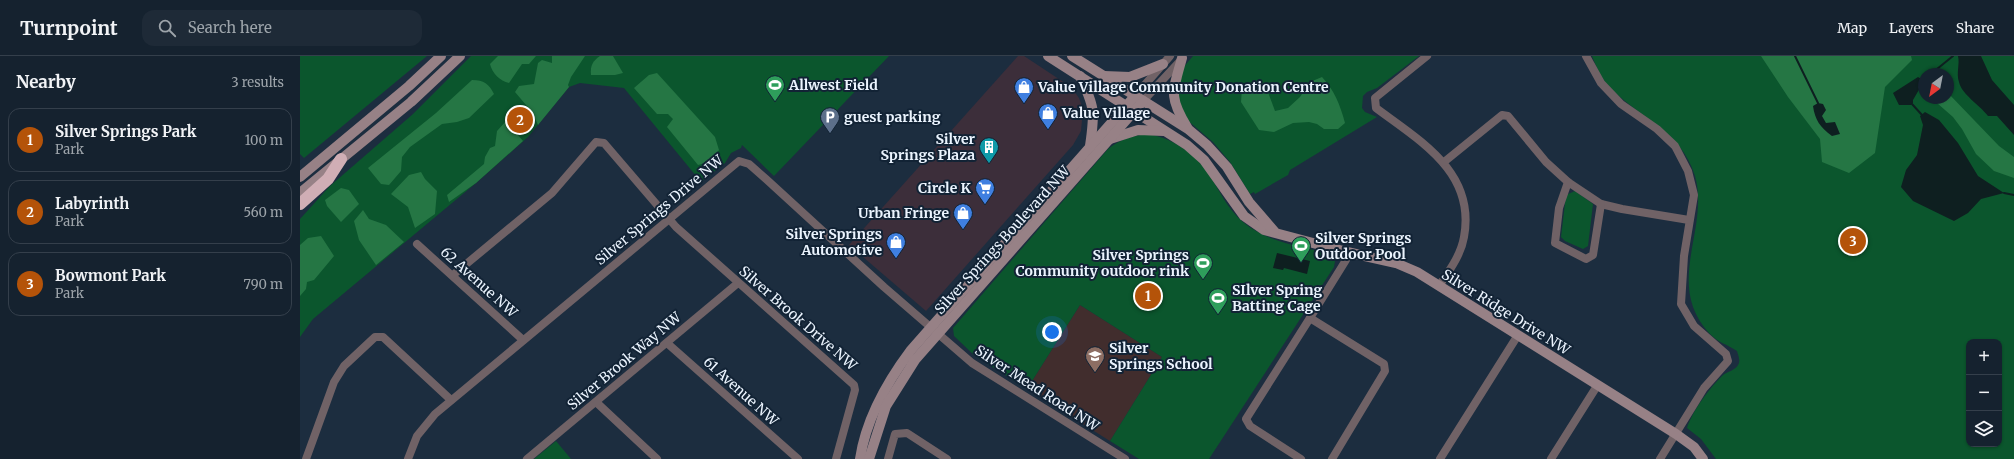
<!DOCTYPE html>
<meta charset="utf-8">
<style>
body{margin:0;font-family:Merriweather,serif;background:#1e2a37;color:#f1f3f6}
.controls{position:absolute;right:12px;bottom:12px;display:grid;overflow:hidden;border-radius:8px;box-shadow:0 1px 3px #0004}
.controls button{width:36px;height:36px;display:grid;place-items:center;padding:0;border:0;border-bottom:1px solid #343f4b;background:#15222f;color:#f1f3f6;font:20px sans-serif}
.compass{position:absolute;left:1618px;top:12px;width:36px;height:36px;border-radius:50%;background:#15222f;box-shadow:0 1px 3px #0004;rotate:212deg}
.you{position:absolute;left:752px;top:276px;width:14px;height:14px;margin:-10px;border:3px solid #fff;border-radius:50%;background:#1a73e8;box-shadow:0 0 0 6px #1a73e833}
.badge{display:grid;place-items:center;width:26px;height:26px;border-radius:50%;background:#b45309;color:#fff;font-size:13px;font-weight:700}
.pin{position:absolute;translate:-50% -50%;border:2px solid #fff;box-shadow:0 1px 4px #0006}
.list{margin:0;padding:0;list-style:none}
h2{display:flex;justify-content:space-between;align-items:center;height:52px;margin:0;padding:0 16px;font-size:17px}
h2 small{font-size:13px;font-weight:400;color:#9da4aa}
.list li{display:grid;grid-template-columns:26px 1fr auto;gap:12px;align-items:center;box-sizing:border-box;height:64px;margin:0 8px 8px;padding:0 8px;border:1px solid #343f4b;border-radius:12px}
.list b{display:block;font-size:15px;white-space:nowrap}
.list p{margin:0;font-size:13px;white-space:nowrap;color:#9da4aa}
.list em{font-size:13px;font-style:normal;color:#9da4aa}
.icon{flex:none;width:22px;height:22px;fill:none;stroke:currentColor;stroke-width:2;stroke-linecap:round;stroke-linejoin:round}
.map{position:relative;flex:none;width:1714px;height:403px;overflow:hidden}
header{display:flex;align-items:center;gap:24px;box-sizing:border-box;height:56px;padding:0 20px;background:#15222f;border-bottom:1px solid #343f4b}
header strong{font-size:19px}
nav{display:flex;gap:22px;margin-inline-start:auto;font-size:14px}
.search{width:280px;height:36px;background:#1e2a37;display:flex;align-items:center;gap:10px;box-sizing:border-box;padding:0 14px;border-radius:12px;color:#9da4aa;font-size:15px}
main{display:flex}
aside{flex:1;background:#15222f}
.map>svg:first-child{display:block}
</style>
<header>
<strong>Turnpoint</strong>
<div class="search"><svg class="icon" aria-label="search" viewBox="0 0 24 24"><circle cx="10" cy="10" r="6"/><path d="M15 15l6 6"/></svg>Search here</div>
<nav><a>Map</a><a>Layers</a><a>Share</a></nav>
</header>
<main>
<aside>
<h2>Nearby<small>3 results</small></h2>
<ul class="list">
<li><span class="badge">1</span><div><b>Silver Springs Park</b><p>Park</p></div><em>100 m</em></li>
<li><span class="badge">2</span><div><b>Labyrinth</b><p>Park</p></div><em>560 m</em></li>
<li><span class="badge">3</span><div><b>Bowmont Park</b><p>Park</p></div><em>790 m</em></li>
</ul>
</aside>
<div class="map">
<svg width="1714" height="403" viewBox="0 0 1714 403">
<rect width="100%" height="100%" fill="#1c2d3f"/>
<!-- commercial -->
<polygon fill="#3c2e3a" points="718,0 724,0 771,31 779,42 783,53 781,75 773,89 626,255 549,189"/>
<!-- education -->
<polygon fill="#412d2d" points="780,249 862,301 810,385 727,333"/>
<!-- green -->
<g fill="#0b562d" fill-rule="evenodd">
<polygon points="0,0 127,0 4,102 0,98"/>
<polygon points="171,0 589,0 474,120 442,89 441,92 431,97 425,107 401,126 324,32 280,27 269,31 228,81 176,127 13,263 0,281 0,163 30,130 113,58"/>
<polygon points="893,0 1119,0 1077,32 1067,36 1063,40 1062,52 1065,56 1077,61 990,114 988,119 955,138 954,136 950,138 930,106 913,86 886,63 878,42 878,31 882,13"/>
<path d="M1292 0H1714V403H1416L1401 383 1387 372C1393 354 1409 333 1422 320 1427 315 1436 315 1439 307 1440 303 1438 299 1437 295 1427 288 1418 287 1409 277 1364 228 1410 173 1395 120 1381 73 1337 62 1308 29 1301 22 1296 10 1292 0ZM1624 18H1648V42H1624ZM1669 286H1699V388H1669Z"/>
<path d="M848 78C871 82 894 96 908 117 919 133 927 153 943 166 966 186 1003 191 1032 198L1035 205 1034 211 909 403H839L810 385 862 301 780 249 727 333 674 299 654 280 653 272 808 93C821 83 831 80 848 78Z"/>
<polygon points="1275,135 1293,148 1288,190 1283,193 1265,185 1261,181 1266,139"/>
<polygon points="256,385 271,403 234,403"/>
</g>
<!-- forest -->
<g fill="#257644">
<path d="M198 0H236L229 8H222L209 27C200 25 192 17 190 8Z"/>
<polygon points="252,0 285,0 271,21 268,29 269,31 238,69 232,56 215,36 219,30 234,28 238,7 242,4 252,7"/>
<path d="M300 0H313L323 17 315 19H291C290 9 293 5 300 0Z"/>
<polygon points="1461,0 1611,0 1612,4 1585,31 1575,97 1549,117 1522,106 1520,83 1488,41"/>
<polygon points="357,17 415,81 419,94 410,106 398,109 367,71 373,63 368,58 357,58 334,32 349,19"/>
<path d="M1022 21C1034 34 1040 48 1045 67L1038 73H1024L1017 68 1009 66 993 67 974 76 959 74 941 46 942 33 955 25 965 28 975 55 988 52 1000 41 1010 26Z"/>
<path d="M172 24C184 24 189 28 194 38L169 62 157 66 142 68 110 91 102 101 101 115 89 129 81 128 68 112 136 57Z"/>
<polygon points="1648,37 1699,90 1714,101 1714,122 1694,115 1676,98 1662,73 1653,61 1637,47 1636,42 1648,42"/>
<polygon points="206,65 223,85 176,127 149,146 147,139 184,108 185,101 190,92 195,90 197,75"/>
<polygon points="121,116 125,123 137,135 135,158 115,172 108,151 91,138 109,119"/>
<polygon points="41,132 49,134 59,148 41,166 27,150 25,144"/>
<polygon points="63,154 69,163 86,169 104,186 76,209 59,184 54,165"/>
<polygon points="21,180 34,200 14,224 7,226 6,233 0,240 0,189 8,182"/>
</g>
<!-- water -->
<g fill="#0e1f20">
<path d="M1681 0 1692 24 1714 49V79L1697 60H1688C1679 48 1662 39 1659 26 1656 17 1660 8 1658 0Z"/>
<polygon points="1618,21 1624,25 1613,44 1613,47 1611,49 1599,49 1593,37"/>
<path d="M1518 47 1523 48 1526 54 1522 60 1526 67 1535 66 1540 78 1532 80C1520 71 1515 64 1513 50Z"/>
<polygon points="1625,56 1639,64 1658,87 1678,120 1704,137 1681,143 1668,157 1654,165 1613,145 1601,131 1606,114 1617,99 1623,69 1620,60"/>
<polygon points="977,197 1010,205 1007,218 984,212 983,214 973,212"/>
</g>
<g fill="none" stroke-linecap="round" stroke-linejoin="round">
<!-- stream -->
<g stroke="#0e1f20" stroke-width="2">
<polyline points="1495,0 1518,47"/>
<polyline points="1637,13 1653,0"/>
<polyline points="1612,48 1622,59"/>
<polyline points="1704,137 1714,139"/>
</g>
<!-- street -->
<g stroke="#706266" stroke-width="8">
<path d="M1127 0 1075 42 1076 52C1120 85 1176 116 1164 181 1161 199 1149 215 1139 230"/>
<polyline points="1286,0 1301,27 1321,48 1357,73 1375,90 1388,115 1394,139 1384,200 1381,248 1394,270 1426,298 1428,305 1404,332 1360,403"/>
<polyline points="835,40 870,0"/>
<polyline points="843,45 882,3"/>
<polyline points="1144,106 1202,59 1208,60 1246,106 1268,126 1301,148 1322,153 1389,164"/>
<polyline points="1268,126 1259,152 1255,187 1286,203 1293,199 1301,148"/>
<polyline points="117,188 223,284"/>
<polyline points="153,219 252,137 296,86 304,87 376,171 554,329 555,334 536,403"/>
<polyline points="1010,262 1046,204 1047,196"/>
<polyline points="367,287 498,403"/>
<polyline points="296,346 357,403"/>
<polyline points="6,403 34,326 44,310 75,281 83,281 151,344"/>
<polyline points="108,403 117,380 135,358 439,105 449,108 466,123 584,231 672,307 825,403"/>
<polyline points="227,403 438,227"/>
<polyline points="588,403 595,378 607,377 647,403"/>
<polyline points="1001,403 950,370 946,363 1010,262 1084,308 1085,315 1032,403"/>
<polyline points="1140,403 1218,279"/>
<polyline points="1251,403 1297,330"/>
</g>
<!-- secondary -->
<g stroke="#978186" stroke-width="10">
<polyline points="748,0 887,89 904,104 944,160 964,174 1047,196 1096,207 1117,216 1376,378 1394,391 1403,403"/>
<polyline points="772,0 888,73 907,89 927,111 949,146 974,175"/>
<path d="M882 2C873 35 868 40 887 71"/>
<path d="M780 20C795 51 795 56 790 90"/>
<polyline points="804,20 830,21 863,8"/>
<polyline points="810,83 838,74 864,75"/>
<polyline points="0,121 109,30 141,0"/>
<polyline points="0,137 111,46 160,0"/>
<path d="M560 403C566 362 587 326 611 294L835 40"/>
<polyline points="569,403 586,350 615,304 843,45"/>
</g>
<!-- highway -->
<polyline stroke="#d0aeb5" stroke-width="12" points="0,148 28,123 41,103"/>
</g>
<!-- icons -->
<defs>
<g id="stadium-pin" transform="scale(1)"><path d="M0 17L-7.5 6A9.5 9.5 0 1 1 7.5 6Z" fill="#2e9e5b" stroke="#122335"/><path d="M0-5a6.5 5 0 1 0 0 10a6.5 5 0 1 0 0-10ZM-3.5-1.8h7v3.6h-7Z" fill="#fff"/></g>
<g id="shop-pin" transform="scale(1)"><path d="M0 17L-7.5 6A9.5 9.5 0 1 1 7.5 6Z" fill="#3f7fe0" stroke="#122335"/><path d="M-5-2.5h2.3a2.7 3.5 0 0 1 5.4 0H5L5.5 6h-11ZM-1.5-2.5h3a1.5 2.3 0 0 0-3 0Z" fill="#fff"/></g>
<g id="parking-pin" transform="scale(1)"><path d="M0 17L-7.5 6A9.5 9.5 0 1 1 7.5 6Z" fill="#5c6f8a" stroke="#122335"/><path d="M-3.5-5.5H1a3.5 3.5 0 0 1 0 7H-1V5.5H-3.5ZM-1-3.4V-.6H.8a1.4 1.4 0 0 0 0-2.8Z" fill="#fff"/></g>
<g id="building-pin" transform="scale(1)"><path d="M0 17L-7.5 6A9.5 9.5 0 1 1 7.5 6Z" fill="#0f9aa8" stroke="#122335"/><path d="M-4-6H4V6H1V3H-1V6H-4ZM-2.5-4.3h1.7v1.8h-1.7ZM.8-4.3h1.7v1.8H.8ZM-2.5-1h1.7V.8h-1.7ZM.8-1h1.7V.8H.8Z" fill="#fff"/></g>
<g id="supermarket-pin" transform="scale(1)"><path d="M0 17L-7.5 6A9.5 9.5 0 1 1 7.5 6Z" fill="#3f7fe0" stroke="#122335"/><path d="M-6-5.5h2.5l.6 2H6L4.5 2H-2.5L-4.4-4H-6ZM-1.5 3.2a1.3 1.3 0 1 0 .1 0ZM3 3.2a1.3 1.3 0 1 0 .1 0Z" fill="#fff"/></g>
<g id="school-pin" transform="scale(1)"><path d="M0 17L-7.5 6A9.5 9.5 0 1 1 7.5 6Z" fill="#8d6e63" stroke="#122335"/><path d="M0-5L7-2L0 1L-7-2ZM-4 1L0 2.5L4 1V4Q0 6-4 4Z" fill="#fff"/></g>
</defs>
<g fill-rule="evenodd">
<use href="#stadium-pin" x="475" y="29"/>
<use href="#shop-pin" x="724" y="31"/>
<use href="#shop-pin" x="748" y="57"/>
<use href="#parking-pin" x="530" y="61"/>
<use href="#building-pin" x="689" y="91"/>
<use href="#supermarket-pin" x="685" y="132"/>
<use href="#shop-pin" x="663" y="157"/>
<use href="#shop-pin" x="596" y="186"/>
<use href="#stadium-pin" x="1001" y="190"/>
<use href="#stadium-pin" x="903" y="207"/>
<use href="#stadium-pin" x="918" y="242"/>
<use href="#school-pin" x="795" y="300"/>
</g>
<g text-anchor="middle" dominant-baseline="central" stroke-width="4" stroke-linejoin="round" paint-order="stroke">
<!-- poi labels -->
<g font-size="14" font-weight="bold" fill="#ebf4fe" stroke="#122335" text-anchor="start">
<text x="489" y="29">Allwest Field</text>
<text x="738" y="31">Value Village Community Donation Centre</text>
<text x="762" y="57">Value Village</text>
<text x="544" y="61">guest parking</text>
<text x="675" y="83" text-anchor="end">Silver<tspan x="675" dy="16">Springs Plaza</tspan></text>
<text x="671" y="132" text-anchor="end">Circle K</text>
<text x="649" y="157" text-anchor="end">Urban Fringe</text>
<text x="582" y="178" text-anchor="end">Silver Springs<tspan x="582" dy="16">Automotive</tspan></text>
<text x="1015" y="182">Silver Springs<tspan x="1015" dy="16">Outdoor Pool</tspan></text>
<text x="889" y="199" text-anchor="end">Silver Springs<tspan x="889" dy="16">Community outdoor rink</tspan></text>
<text x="932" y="234">SIlver Spring<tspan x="932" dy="16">Batting Cage</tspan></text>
<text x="809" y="292">Silver<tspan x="809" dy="16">Springs School</tspan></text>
</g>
<!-- street labels -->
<g font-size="14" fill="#ebf4fe" stroke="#122335">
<text transform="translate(359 154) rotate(-40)">Silver Springs Drive NW</text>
<text transform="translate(702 184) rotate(-48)">Silver Springs Boulevard NW</text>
<text transform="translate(179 226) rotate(42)">62 Avenue NW</text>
<text transform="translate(1206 256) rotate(32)">Silver Ridge Drive NW</text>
<text transform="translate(498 262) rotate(41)">Silver Brook Drive NW</text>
<text transform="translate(324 305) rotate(-40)">Silver Brook Way NW</text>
<text transform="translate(737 332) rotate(33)">Silver Mead Road NW</text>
<text transform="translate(441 335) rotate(42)">61 Avenue NW</text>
</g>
</g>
</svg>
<div class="controls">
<button>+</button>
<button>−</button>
<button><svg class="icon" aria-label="layers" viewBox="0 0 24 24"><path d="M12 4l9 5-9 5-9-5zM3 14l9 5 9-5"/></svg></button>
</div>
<svg class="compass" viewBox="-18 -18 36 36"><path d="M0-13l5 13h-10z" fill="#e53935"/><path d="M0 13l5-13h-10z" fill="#9da4aa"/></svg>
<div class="you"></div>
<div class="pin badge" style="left:848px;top:240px">1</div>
<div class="pin badge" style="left:220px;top:64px">2</div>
<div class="pin badge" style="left:1553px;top:185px">3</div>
</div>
</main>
